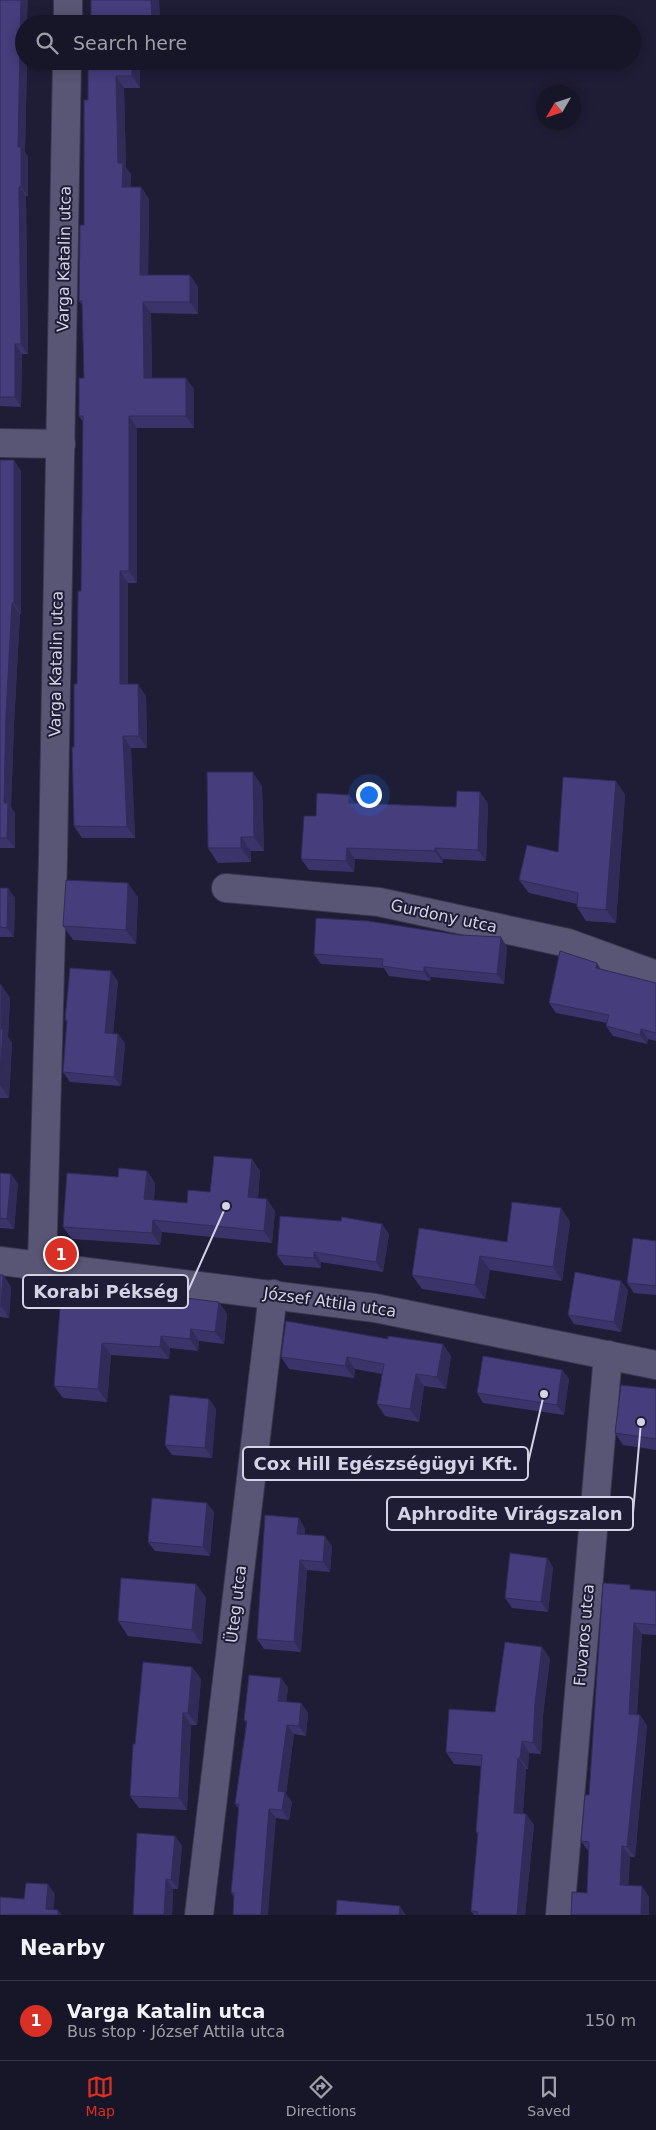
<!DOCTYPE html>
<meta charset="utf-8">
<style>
body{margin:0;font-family:"DejaVu Sans",sans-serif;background:#242234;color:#f1f3f6}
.compass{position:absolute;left:536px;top:85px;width:45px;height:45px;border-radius:50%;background:#171528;box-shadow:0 2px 12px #0003;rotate:231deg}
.you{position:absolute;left:368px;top:794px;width:18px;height:18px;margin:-12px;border:4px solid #fff;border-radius:50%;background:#1a73e8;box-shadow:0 0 0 8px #1a73e833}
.badge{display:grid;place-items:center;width:32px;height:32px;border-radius:50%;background:#d93025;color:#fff;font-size:16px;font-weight:700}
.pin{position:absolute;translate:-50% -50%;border:2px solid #fff;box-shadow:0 1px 5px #0006}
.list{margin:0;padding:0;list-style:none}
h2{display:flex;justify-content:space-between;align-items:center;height:65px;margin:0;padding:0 20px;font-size:21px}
h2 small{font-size:16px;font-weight:400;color:#9e9fa8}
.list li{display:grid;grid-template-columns:32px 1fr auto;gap:15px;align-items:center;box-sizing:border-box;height:80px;padding:0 20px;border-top:1px solid #363445}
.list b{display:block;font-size:19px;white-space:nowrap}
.list p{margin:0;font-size:16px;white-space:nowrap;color:#9e9fa8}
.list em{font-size:16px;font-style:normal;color:#9e9fa8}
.icon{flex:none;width:28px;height:28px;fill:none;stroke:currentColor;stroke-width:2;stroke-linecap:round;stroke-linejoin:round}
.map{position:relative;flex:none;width:656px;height:1915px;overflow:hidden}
.search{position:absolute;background:#171528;box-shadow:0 2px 12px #0003;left:15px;right:15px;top:15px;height:55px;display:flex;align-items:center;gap:12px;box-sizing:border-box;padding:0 18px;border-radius:28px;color:#9e9fa8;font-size:19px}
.sheet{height:145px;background:#171528}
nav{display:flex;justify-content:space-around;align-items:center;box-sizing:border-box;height:70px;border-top:1px solid #363445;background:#171528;font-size:14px;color:#9e9fa8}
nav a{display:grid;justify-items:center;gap:2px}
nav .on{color:#d93025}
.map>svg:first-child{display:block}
</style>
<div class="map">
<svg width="656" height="1915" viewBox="0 0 656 1915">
<rect width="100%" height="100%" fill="#1f1c36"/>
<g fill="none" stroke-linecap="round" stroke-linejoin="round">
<!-- minor casing -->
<g stroke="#39374d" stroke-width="30">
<g id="minor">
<polyline points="68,24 68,0"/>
<polyline points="0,443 61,444"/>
<polyline points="226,888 379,902 568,943 656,975"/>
<polyline points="0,1261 375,1308 656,1365"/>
<polyline points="42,1266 53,857 67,61"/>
<polyline points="199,1915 273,1294"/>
<polyline points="560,1915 608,1355"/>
</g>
</g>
<!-- minor -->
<use href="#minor" stroke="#585674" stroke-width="28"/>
</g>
<!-- wall -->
<g fill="#3b346b">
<polygon points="0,0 24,61 27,61 25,152 28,157 28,196 26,196 28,354 22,354 21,407 0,406"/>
<polygon points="91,0 159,0 160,24 91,24"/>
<polygon points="88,61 140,61 140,88 124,88 126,168 131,174 130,187 141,187 149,199 148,275 190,275 198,287 198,314 151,313 152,378 194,389 194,428 137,428 137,583 128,583 128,684 146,696 147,748 131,748 135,838 82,838 74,826 74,747 81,591 83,422 79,416 84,378 82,305 79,301 84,225 88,100"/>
<polygon points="0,460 21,471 21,614 20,614 14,724 11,807 15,813 15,848 0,848"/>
<polygon points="616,781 625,795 616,923 586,921 577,907 577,904 529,893 519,880 558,852"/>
<polygon points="262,786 264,851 251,851 251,862 218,863 208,848"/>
<polygon points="480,792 488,804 486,861 443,859 443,863 355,859 354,872 309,870 301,859 316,816 349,795 355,803 456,807"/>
<polygon points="0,888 15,898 14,937 0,937"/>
<polygon points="138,897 136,944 73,940 63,926"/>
<polygon points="507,947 504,984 431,977 430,981 389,976 384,968 321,964 314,954"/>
<polygon points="601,969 656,983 656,1041 648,1039 647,1044 613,1036 606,1026 607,1023 556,1013 549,1003"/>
<polygon points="118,981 113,1034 118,1034 125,1044 121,1086 70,1082 63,1072 67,1023 65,1020"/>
<polygon points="0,984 10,998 8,1037 12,1043 9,1098 0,1098"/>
<polygon points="252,1159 260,1171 258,1198 275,1211 272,1243 162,1232 160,1245 72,1239 63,1227 118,1177 147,1171 155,1183 154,1200 187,1203 210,1192"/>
<polygon points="0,1173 18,1183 14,1229 0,1228"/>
<polygon points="561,1208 570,1222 562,1281 490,1270 485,1299 422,1289 412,1275 507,1242"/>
<polygon points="341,1221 382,1224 389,1234 383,1272 321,1262 321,1268 284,1265 277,1255"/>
<polygon points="656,1241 656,1295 634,1293 627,1283"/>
<polygon points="0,1275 3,1275 11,1287 9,1318 0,1317"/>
<polygon points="628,1290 621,1332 574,1324 568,1315"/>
<polygon points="110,1297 110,1300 176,1306 219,1302 227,1314 224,1344 199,1341 198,1351 170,1348 169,1359 111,1355 107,1402 63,1398 54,1386"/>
<polygon points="451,1356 446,1389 424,1386 419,1422 385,1416 377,1404 382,1374 355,1369 354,1378 289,1369 281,1357"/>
<polygon points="562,1370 569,1379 564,1415 483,1403 477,1393"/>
<polygon points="656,1389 656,1450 623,1445 615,1433"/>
<polygon points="209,1399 216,1409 212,1458 172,1455 165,1445"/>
<polygon points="214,1512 210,1556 155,1551 148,1542"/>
<polygon points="305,1528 305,1535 332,1546 330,1572 307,1570 301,1652 264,1649 257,1639"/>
<polygon points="547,1558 553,1567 548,1612 512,1608 505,1598"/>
<polygon points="196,1584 206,1598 202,1644 128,1636 118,1621"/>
<polygon points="634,1590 656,1591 656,1635 642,1634 637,1714 640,1715 647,1726 635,1857 630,1857 628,1886 649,1897 649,1915 571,1915 587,1893 589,1852 581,1841 589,1795"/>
<polygon points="550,1658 543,1715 541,1754 529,1753 528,1769 526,1769 523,1813 526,1814 534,1825 525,1915 474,1915 471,1911 478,1835 476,1832 481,1766 454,1764 446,1752 495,1712"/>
<polygon points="192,1667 201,1679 197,1725 191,1725 187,1810 139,1808 130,1796 135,1744"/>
<polygon points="281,1678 288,1688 286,1702 301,1703 308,1713 306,1736 294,1734 286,1794 292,1802 289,1820 276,1818 234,1897 231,1893 239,1809 235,1804 246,1723 244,1720"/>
<polygon points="175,1836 182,1846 178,1889 173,1889 172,1915 133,1915"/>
</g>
<!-- shaded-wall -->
<g fill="#302b57">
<polygon points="21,0 28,0 27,24 24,24 24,61 27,61 25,152 28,157 28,196 21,187 18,147"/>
<polygon points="151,0 159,0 160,24 155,24 152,19"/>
<polygon points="132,61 140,61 140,88 132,76"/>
<polygon points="116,76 124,88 126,168 131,174 130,198 122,187 118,163"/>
<polygon points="19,187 26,196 28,354 21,344"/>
<polygon points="141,187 149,199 148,286 140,275"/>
<polygon points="190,275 198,287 198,314 190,302"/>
<polygon points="143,302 151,313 152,389 144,378"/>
<polygon points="15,344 22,354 21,407 15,397"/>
<polygon points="186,378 194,389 194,428 186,416"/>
<polygon points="129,416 137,428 137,583 129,571"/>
<polygon points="14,460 21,471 21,614 14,603"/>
<polygon points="120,571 128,583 128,696 120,684"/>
<polygon points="12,603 20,614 14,724 11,807 15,813 15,848 7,838 4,803 6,714"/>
<polygon points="138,684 146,696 147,748 139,736"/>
<polygon points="123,736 131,748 135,838 127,827"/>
<polygon points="253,772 262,786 264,851 254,837"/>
<polygon points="616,781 625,795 616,923 606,910"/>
<polygon points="480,792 488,804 486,861 478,850"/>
<polygon points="349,795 357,806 349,803"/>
<polygon points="241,837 251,851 251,862 241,848"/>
<polygon points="347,848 355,859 354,872 346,861"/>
<polygon points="435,848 443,859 443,863 435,851"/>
<polygon points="128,883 138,897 136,944 126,930"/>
<polygon points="8,888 15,898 14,937 7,928"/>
<polygon points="501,937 507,947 504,984 497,974"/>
<polygon points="597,963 603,973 596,968"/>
<polygon points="424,967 431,977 430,981 424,972"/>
<polygon points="111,971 118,981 112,1043 105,1033"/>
<polygon points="1,984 10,998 8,1037 12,1043 9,1098 0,1085"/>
<polygon points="641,1029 648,1039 647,1044 640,1035"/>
<polygon points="118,1034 125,1044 121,1086 114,1077"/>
<polygon points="252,1159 260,1171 257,1209 248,1197"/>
<polygon points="147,1171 155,1183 153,1211 144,1199"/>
<polygon points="11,1174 18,1183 14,1229 7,1219"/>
<polygon points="267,1199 275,1211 272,1243 264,1231"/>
<polygon points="561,1208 570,1222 562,1281 553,1267"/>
<polygon points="153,1220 162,1232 160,1245 152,1233"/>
<polygon points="382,1224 389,1234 383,1272 376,1262"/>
<polygon points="314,1252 321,1262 321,1268 314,1258"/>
<polygon points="480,1256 490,1270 485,1299 475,1285"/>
<polygon points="3,1275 11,1287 9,1318 1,1306"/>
<polygon points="621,1281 628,1290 621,1332 614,1322"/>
<polygon points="102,1285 110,1297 109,1312 101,1300"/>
<polygon points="219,1302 227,1314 224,1344 215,1332"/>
<polygon points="191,1329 199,1341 198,1351 190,1339"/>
<polygon points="161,1336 170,1348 169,1359 160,1347"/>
<polygon points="102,1343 111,1355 107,1402 98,1389"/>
<polygon points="443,1344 451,1356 446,1389 437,1377"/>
<polygon points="347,1357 355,1369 354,1378 345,1366"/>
<polygon points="562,1370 569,1379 564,1415 557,1405"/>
<polygon points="416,1374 424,1386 419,1422 410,1409"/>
<polygon points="209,1399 216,1409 212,1458 205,1448"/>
<polygon points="207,1503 214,1512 210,1556 203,1547"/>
<polygon points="299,1518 305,1528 304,1544 297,1534"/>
<polygon points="325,1536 332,1546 330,1572 323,1562"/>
<polygon points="547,1558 553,1567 548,1612 541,1602"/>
<polygon points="300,1560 307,1570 301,1652 294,1642"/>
<polygon points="196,1584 206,1598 202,1644 192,1630"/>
<polygon points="634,1623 642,1634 636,1725 629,1714"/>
<polygon points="542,1647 550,1658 543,1715 541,1754 533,1743 535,1703"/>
<polygon points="192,1667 201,1679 197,1725 188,1713"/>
<polygon points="281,1678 288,1688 285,1711 278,1701"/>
<polygon points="301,1703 308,1713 306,1736 299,1726"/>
<polygon points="183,1713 191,1725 187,1810 179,1798"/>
<polygon points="640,1715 647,1726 635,1857 627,1847"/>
<polygon points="287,1725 294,1734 286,1794 292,1802 289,1820 282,1810 278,1791"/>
<polygon points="522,1741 529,1753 528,1769 520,1758"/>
<polygon points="518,1758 526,1769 522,1824 514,1813"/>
<polygon points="269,1809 276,1818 268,1915 261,1915"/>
<polygon points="526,1814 534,1825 525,1915 517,1915"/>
<polygon points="175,1836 182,1846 178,1889 171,1880"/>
<polygon points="622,1846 630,1857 628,1896 620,1885"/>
<polygon points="166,1879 173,1889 172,1915 164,1915"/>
<polygon points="48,1884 55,1894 53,1915 46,1909"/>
<polygon points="642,1886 649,1897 649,1915 641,1915"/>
<polygon points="400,1906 406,1915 399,1915"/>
<polygon points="58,1910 62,1915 58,1915"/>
</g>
<!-- building -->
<g fill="#453d7c" stroke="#302b57">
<polygon points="0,0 21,0 18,147 21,147 21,187 19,187 21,344 15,344 15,397 0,397"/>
<polygon points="91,0 151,0 152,19 132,19 132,24 91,24"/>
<polygon points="88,61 132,61 132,76 116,76 118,163 123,163 122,187 141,187 140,275 190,275 190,302 143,302 144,378 186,378 186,416 129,416 129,571 120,571 120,684 138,684 139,736 123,736 127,827 74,826 72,747 74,747 74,684 77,684 78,591 81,591 83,416 79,416 79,378 84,378 82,301 79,301 80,225 84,225 84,100 88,100"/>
<polygon points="0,460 14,460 14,603 12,603 6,714 4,803 8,803 7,838 0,838"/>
<polygon points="207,772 253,772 254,837 241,837 241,848 208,848"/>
<polygon points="563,777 616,781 606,910 577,907 578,893 519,880 527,845 558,852"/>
<polygon points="457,791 480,792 478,850 435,848 435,851 347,848 346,861 301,859 304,816 316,816 317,793 349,795 349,803 456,807"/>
<polygon points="66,880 128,883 126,930 63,926"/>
<polygon points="0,888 8,888 7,928 0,927"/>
<polygon points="316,918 368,921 459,935 501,937 497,974 424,967 424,972 382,966 383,959 314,954"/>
<polygon points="560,951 597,963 596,968 656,983 656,1033 641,1029 640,1035 606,1026 609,1015 549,1003"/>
<polygon points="70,968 111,971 105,1033 118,1034 114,1077 63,1072 67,1020 65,1020"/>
<polygon points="0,1029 3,1029 0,1076"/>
<polygon points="214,1156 252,1159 248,1197 267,1199 264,1231 153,1220 152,1233 63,1227 67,1173 118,1177 119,1168 147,1171 144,1199 187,1203 188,1190 210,1192"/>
<polygon points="0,1173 11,1174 7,1219 0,1218"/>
<polygon points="512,1202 561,1208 553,1267 480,1256 475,1285 412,1275 419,1228 507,1242"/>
<polygon points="280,1216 341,1221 342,1217 382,1224 376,1262 314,1252 314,1258 277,1255"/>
<polygon points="633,1238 656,1241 656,1286 627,1283"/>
<polygon points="575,1272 621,1281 614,1322 568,1315"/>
<polygon points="0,1275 3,1275 1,1306 0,1306"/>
<polygon points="62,1282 102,1285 101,1300 176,1306 177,1297 219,1302 215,1332 191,1329 190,1339 161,1336 160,1347 102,1343 98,1389 54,1386"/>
<polygon points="286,1321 388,1339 388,1336 443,1344 437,1377 416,1374 410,1409 377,1404 384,1364 347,1357 345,1366 281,1357"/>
<polygon points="483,1356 562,1370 557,1405 477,1393"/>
<polygon points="621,1385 656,1389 656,1439 615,1433"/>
<polygon points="170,1395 209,1399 205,1448 165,1445"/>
<polygon points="152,1498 207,1503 203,1547 148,1542"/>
<polygon points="265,1515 299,1518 297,1534 325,1536 323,1562 300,1560 294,1642 257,1639"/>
<polygon points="510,1553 547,1558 541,1602 505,1598"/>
<polygon points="121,1578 196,1584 192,1630 118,1621"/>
<polygon points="603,1583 630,1585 630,1589 656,1591 656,1625 634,1623 629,1714 640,1715 627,1847 622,1846 620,1885 642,1886 641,1915 571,1915 572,1892 587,1893 589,1842 581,1841 585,1795 589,1795"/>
<polygon points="505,1642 542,1647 535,1703 533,1743 522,1741 520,1758 518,1758 514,1813 526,1814 517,1915 477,1915 478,1912 471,1911 478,1832 476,1832 482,1755 446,1752 449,1709 495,1712"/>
<polygon points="143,1662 192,1667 188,1713 183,1713 179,1798 130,1796 133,1744 135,1744"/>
<polygon points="249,1675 281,1678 278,1701 301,1703 299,1726 287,1725 278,1791 285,1792 282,1810 269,1809 261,1915 233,1915 234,1893 231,1893 239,1804 235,1804 247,1721 244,1720"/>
<polygon points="137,1833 175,1836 171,1880 166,1879 164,1915 133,1915"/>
<polygon points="26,1883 48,1884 46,1909 58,1910 58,1915 0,1915 0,1897 24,1899"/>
<polygon points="337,1900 400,1906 399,1915 336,1915"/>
</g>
<g text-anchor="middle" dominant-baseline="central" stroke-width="4" stroke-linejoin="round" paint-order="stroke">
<!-- street labels -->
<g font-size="16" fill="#d3d3e4" stroke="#1f1c36">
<text transform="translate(64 259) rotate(-89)">Varga Katalin utca</text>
<text transform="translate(56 664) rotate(-89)">Varga Katalin utca</text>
<text transform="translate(444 916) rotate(12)">Gurdony utca</text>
<text transform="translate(330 1302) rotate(8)">József Attila utca</text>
<text transform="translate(236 1604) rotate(-83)">Üteg utca</text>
<text transform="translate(584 1635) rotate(-85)">Fuvaros utca</text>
</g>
</g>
<!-- callouts -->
<path fill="none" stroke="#d3d3e4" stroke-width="2" d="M226 1206L188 1291M544 1394L528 1463M641 1422L633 1513"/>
<g fill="#d3d3e4" stroke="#1f1c36" stroke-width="2">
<circle cx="226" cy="1206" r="5"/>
<circle cx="544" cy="1394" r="5"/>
<circle cx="641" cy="1422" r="5"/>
</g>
<g fill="#1f1c36" stroke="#d3d3e4" stroke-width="2">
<rect x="23" y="1275" width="165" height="33" rx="5"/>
<rect x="243" y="1447" width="285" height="33" rx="5"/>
<rect x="387" y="1497" width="246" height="33" rx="5"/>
</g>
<g font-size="18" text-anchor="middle" font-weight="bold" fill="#d3d3e4">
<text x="106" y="1298">Korabi Pékség</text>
<text x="386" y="1470">Cox Hill Egészségügyi Kft.</text>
<text x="510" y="1520">Aphrodite Virágszalon</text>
</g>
</svg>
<svg class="compass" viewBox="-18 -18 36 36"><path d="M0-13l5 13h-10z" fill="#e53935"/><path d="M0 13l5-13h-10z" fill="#9e9fa8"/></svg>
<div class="you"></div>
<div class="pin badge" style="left:61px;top:1254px">1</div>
<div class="search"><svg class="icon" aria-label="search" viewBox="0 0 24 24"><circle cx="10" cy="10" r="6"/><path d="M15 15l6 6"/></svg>Search here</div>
</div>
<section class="sheet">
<h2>Nearby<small></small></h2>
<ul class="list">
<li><span class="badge">1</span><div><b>Varga Katalin utca</b><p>Bus stop · József Attila utca</p></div><em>150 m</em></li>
</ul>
</section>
<nav>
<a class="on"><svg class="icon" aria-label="map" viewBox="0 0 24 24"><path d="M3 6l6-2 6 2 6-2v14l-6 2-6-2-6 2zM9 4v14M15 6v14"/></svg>Map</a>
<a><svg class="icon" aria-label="directions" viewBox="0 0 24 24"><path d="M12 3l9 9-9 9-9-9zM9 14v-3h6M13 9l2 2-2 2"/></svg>Directions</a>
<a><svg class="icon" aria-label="saved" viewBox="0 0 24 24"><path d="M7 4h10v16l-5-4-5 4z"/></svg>Saved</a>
</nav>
